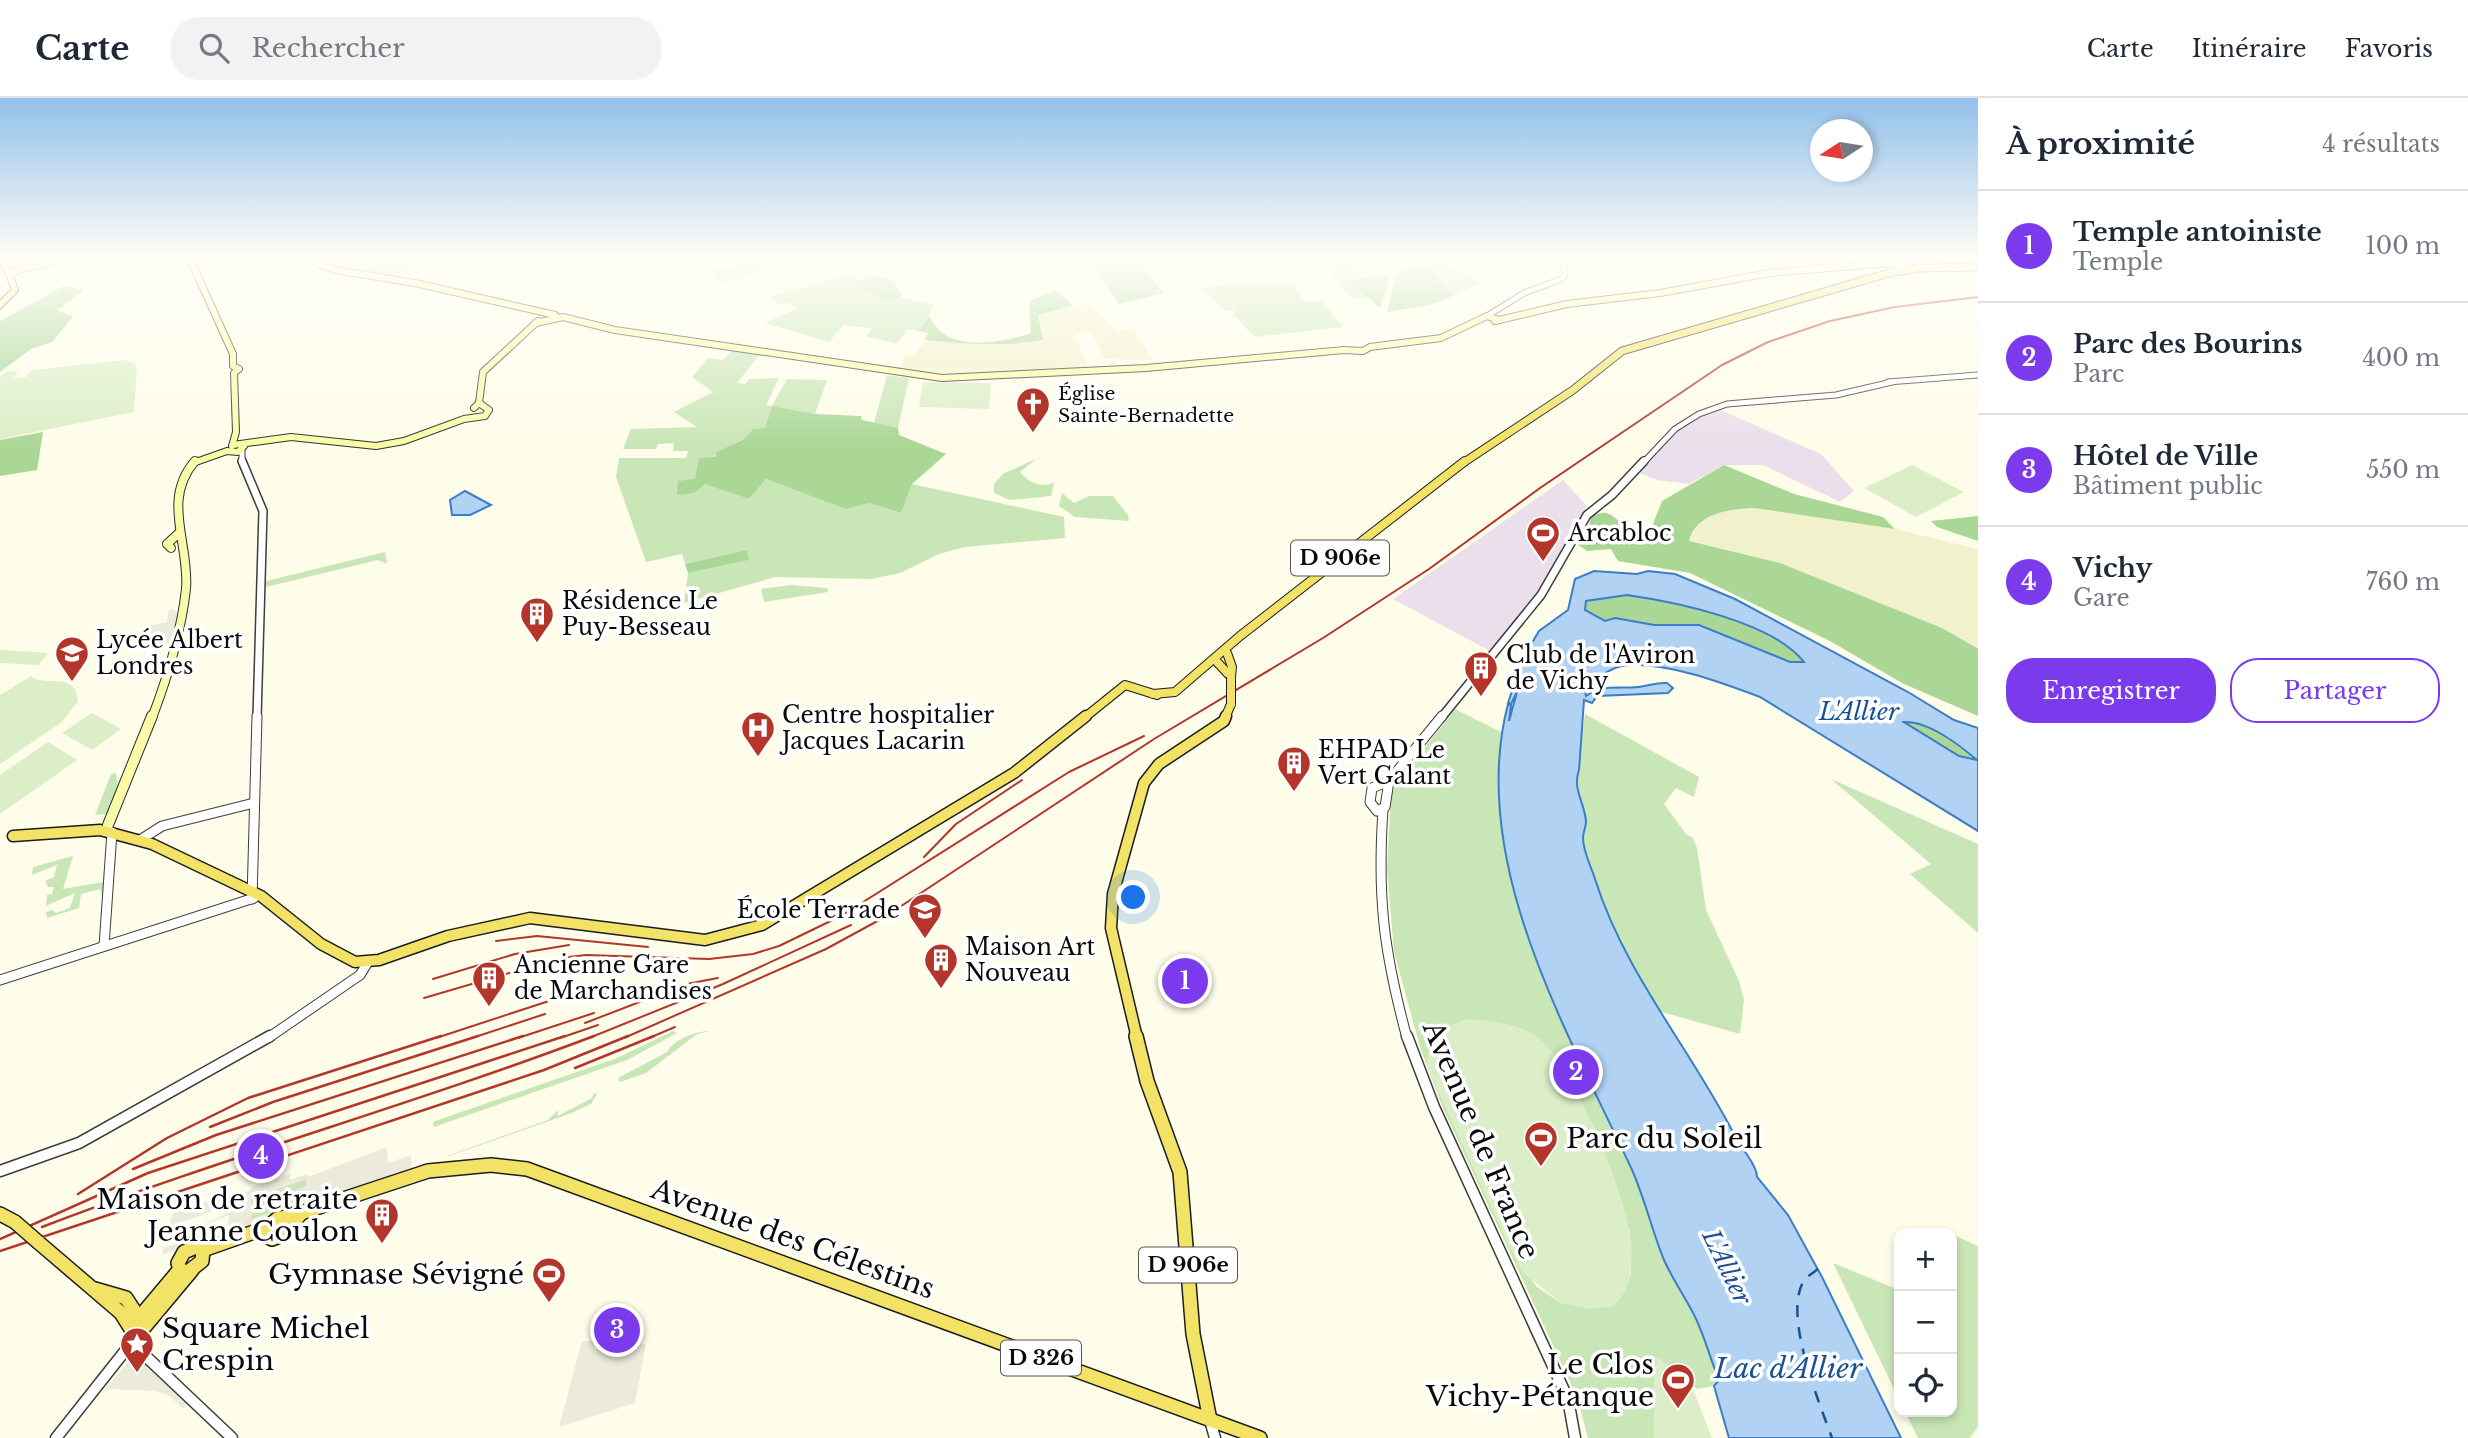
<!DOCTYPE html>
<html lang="fr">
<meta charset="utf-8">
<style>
body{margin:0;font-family:"Libre Baskerville",serif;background:#f2f2f3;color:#1f2937}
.controls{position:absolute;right:21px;bottom:21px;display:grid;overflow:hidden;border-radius:14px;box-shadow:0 4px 10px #0003}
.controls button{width:63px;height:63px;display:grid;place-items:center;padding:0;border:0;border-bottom:2px solid #e0e1e3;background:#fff;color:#1f2937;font:35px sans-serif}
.compass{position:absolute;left:1810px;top:21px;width:63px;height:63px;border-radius:50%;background:#fff;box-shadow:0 4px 10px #0003;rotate:258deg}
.you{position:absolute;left:1134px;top:800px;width:24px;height:24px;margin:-18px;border:5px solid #fff;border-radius:50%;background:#1a73e8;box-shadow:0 0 0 10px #1a73e833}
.badge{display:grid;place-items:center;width:46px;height:46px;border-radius:50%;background:#7c3aed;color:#fff;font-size:23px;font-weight:700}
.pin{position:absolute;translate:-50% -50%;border:4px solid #fff;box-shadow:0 2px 7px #0006}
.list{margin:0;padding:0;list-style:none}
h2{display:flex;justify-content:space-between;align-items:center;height:91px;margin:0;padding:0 28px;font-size:30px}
h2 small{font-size:23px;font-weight:400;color:#747a83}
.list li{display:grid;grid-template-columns:46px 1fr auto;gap:21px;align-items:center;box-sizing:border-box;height:112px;padding:0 28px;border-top:2px solid #e0e1e3}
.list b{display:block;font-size:26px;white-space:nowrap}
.list p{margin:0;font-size:23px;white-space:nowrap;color:#747a83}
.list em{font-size:23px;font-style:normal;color:#747a83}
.actions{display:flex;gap:14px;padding:21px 28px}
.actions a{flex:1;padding:16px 0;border:2px solid #7c3aed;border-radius:28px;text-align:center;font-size:24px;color:#7c3aed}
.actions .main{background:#7c3aed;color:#fff}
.icon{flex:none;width:38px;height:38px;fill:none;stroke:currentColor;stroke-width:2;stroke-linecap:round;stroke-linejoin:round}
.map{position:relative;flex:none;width:1978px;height:1340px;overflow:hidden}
header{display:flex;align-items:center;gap:42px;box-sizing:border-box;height:98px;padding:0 35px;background:#fff;border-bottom:2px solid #e0e1e3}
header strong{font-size:33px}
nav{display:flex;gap:38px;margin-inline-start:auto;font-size:24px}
.search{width:490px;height:63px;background:#f2f2f3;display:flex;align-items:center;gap:18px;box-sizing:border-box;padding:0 24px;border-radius:28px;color:#747a83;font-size:26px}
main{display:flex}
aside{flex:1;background:#fff}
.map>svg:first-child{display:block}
</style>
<header>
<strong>Carte</strong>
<div class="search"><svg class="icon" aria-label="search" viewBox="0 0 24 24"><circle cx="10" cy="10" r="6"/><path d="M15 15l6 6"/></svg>Rechercher</div>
<nav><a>Carte</a><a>Itinéraire</a><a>Favoris</a></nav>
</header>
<main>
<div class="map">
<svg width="1978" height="1340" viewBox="0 0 1978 1340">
<rect width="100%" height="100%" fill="#fefdea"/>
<!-- industrial -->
<g fill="#eadfea">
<polygon points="1718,311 1821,356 1854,393 1840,404 1763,367 1724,367 1689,386 1657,382 1637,374 1668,338 1696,319"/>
<polygon points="1563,382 1587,408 1539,493 1490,553 1393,501"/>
</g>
<!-- farmland -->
<g fill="#f1f2cc">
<polygon points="1090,205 1117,233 1134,231 1152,262 1105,261 1091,234 1074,236 1089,272 963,278 897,273 906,258 916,256 925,242 987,246 1042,242 1038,217"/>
<polygon points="1754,410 1895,431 1978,451 1978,551 1942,530 1780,465 1689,443 1698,427 1718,414"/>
</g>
<!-- green -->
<g fill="#c9e6b6" fill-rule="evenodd">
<polygon points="484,161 482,166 420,170 389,178 361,173 372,165 351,162"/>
<polygon points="789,161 830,163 772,170 721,185 716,180 717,176 706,178 710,171 749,164 751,168"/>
<polygon points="1320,161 1338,161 1342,167 1349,166 1362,178 1346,181 1370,201 1350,199"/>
<polygon points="1439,161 1480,185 1455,197 1433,179 1436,177 1421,167"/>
<polygon points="839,179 885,201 903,200 933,206 929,219 918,233 907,231 898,245 866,239 872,230 843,227 829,244 765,225 797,211 789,204 779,207 771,198"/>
<polygon points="1293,186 1304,204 1321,202 1343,229 1255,239 1233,217 1236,215 1234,212 1224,212 1202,191 1223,187"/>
<polygon points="734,250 761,255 737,285 745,286 749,281 779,280 766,307 772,308 787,281 827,282 815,316 772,308 765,330 753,331 743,342 716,354 705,385 749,401 766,381 846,410 869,405 901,415 912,386 1064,419 1065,440 965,449 939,456 900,475 871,481 775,479 684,505 688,475 749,462 747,452 685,466 682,456 646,464 616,379 619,360 686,360 688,353 673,353 674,345 658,346 656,351 623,351 631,331 697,329 674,314 713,294 692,279 708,260 723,262"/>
<polygon points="887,277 909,280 898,330 874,325"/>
<path d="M1036 361 1020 374C1030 385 1040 390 1054 385L1051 398 1010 402 994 395V386L1003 376Z"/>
<polygon points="1062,395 1074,405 1089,398 1113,398 1128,417 1129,423 1075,419 1059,408"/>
<polygon points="385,454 387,466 378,462 266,489 266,483"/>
<polygon points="791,487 827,490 828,494 764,504 761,491"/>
<path d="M1455 611 1503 635C1479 781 1571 942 1631 1072 1645 1101 1652 1132 1664 1162 1672 1180 1683 1196 1692 1213 1703 1232 1710 1261 1719 1283L1714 1288 1697 1291 1658 1260 1654 1281V1340H1588L1577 1299 1443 1010 1420 949 1394 854 1387 770 1391 696 1399 682ZM1466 922 1508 927 1532 936 1565 970 1630 1134 1631 1175 1624 1194 1614 1208 1561 1205 1537 1189 1511 1151 1428 970C1426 944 1442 929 1466 922Z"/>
<polygon points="1585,616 1699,679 1694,699 1676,690 1664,706 1686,736 1693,740 1697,750 1706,812 1739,883 1744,902 1740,936 1658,913 1607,819 1583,742 1586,722 1576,681"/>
<polygon points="116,675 118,689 107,716 95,717 111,676"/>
<polygon points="1831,681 1978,746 1978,835 1910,776 1931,766"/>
<polygon points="73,758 63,791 103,784 102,797 100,791 81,796 79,810 47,820 46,814 52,812 56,815 70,810 75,795 46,808 47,797 52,796 54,789 48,789 45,783 54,779 57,767 32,777 33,769"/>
<polygon points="673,933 677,935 627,962 434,1029 433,1024 421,1028 617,960"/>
<path d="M709 933 697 936 646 975 620 984 618 980 667 954C673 942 696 933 709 933Z"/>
<polygon points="594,995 597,996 591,1006 569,1016 449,1058 447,1058 548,1022 558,1012 558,1018 592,1000"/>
<polygon points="306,1081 306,1088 252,1113 251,1100"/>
<polygon points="306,1090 310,1101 244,1124 252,1115"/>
<polygon points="1952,1136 1978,1148 1978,1329 1970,1340 1918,1340 1905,1314 1952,1314"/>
<polygon points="1833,1165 1899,1192 1899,1301"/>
</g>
<!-- forest -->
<g fill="#aad696">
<polygon points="1088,161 1167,161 1143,169 1164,195 1119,206"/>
<polygon points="1421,167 1437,177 1434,179 1455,197 1433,206 1387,214 1397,174"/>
<polygon points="1391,175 1380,210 1348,183"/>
<polygon points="849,177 861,182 873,177 892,181 903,200 885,201 839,179"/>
<polygon points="64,188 84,192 57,212 73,219 52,244 31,251 0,274 0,223"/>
<path d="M1056 192 1073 208 1038 217 1043 242C1004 249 964 246 925 242L928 235 918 233 929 219C935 227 940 235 949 239 972 250 1008 243 1031 235L1029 208 1032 202Z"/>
<polygon points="772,308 815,316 861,318 862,322 898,330 899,337 946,356 912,386 901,415 869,405 846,411 766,381 749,401 705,386 694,395 677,397 678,383 695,381 699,360 715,359 716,354 743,342 753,331 765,330"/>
<polygon points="43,334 37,372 0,378 0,342"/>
<path d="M1724 367 1794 396 1883 419 1895 431 1754 410C1730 411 1696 415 1689 443L1780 465 1942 530 1975 549 1978 551V618L1902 585 1830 543 1690 475 1618 463 1611 451 1587 453 1577 446 1582 438 1587 437 1591 419C1609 408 1614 421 1627 429 1633 432 1644 431 1651 431L1662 403Z"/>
<polygon points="1978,418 1978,443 1937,429 1931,423"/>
<polygon points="747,452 749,462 688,475 685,466"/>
<path d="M1627 497C1681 505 1767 522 1805 565L1790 564 1699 527H1654L1615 520 1605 523 1585 512 1586 503Z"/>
<path d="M1904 624C1930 623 1958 649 1978 663L1959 658Z"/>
</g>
<!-- pitch -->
<g fill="#dbeec7">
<polygon points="125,262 133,264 137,270 134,314 0,341 0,279 7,273 18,273 13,280 26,279 32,272"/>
<polygon points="923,284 991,285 989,311 919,309"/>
<polygon points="1912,367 1964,394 1916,419 1864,390"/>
<polygon points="0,552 48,555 38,567 0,565"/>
<path d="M31 578C46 590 76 572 78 603L62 624 0 666V597Z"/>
<polygon points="92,615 121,631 92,652 62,635"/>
<polygon points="48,644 77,662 0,716 0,677"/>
<path d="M1469 921C1491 923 1523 926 1540 941 1575 972 1627 1097 1631 1144 1633 1166 1631 1192 1614 1208L1590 1211 1561 1205 1522 1174 1428 970C1426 943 1443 927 1469 921Z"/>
<polygon points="1658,1260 1692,1289 1712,1340 1654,1340 1654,1281"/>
</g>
<!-- plaza -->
<g fill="#eceadb" fill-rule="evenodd">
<polygon points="174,511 179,519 174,541 169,547 142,533 152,527 167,524 168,513"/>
<path d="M387 1049 388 1065 411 1057 412 1070 162 1157 163 1150 236 1127 228 1128 229 1117 196 1131 229 1114 231 1106 169 1129 172 1116 231 1095V1099L237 1097 251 1092V1089L290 1076V1082L307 1076 308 1079ZM306 1081V1088L252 1112 251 1100ZM306 1091V1101H310L245 1123 251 1120 252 1115Z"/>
<polygon points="582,1243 594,1243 594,1251 630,1253 634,1246 646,1246 635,1305 559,1329"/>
<polygon points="135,1256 190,1305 183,1311 169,1297 154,1293 109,1291 103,1294"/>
</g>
<!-- water -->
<g fill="#b1d2f3" stroke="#3b7dc7" stroke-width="2" fill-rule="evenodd">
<polygon points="465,393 491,407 470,417 452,417 450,402"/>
<path d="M1594 473 1637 476 1648 473 1675 476 1735 501 1908 594 1954 622 1978 630V733L1760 599C1723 585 1662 562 1622 568 1610 570 1594 582 1584 589L1586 598C1601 586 1620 591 1638 589 1648 588 1657 584 1667 585L1673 590 1668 595 1597 598 1592 605 1584 602 1579 672C1572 691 1585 705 1586 724 1586 729 1583 734 1583 740 1583 753 1591 768 1595 781 1625 876 1690 950 1735 1038 1741 1050 1757 1067 1757 1079L1788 1117 1822 1179 1901 1340H1729L1714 1288 1719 1282C1710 1261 1703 1232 1692 1213 1683 1196 1672 1180 1664 1162 1652 1133 1645 1101 1632 1072 1567 932 1467 763 1508 606L1511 607 1509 623 1517 594 1511 606 1508 605 1523 560 1539 533 1568 512 1575 481ZM1627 497C1676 504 1773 524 1804 564H1790L1699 527H1654L1615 520 1605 523 1585 512 1586 503ZM1904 624C1929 623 1959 647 1977 662L1959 658Z"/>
</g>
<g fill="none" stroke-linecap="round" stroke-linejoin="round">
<!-- ferry -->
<path stroke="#1b5096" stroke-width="2.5" stroke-dasharray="12 10" stroke-linecap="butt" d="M1818 1171C1814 1174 1808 1178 1805 1181 1781 1214 1820 1306 1832 1340"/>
<!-- tertiary-far3 casing -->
<g stroke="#3e3e3e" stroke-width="7">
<g id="tertiary-far3">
<polyline points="1487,218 1524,195 1562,181 1565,176 1563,161"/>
<polyline points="1888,284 1978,277"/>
<polyline points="242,352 242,365"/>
<polyline points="1643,365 1675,331 1699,316 1727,306 1836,297 1892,284"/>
</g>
</g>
<!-- tertiary-far2 casing -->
<g stroke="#3e3e3e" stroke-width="10">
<g id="tertiary-far2">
<polyline points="242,363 263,413 257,620"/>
<polyline points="1441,620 1541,497 1587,417 1612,397 1644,363"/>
</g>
</g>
<!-- tertiary-far1 casing -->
<g stroke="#3e3e3e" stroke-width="11">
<g id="tertiary-far1">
<polygon points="1389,683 1385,709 1377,713 1370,704 1372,690"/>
<polyline points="1389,683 1442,618"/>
<path d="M1383 712C1377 800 1384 855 1407 940"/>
<polyline points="140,742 162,728 254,705"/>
<polyline points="252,801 257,618"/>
<polyline points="104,848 112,734"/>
<polyline points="0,882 254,800"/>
<polyline points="268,940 360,877 368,864"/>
</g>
</g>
<!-- tertiary casing -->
<g stroke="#3e3e3e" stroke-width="13">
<g id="tertiary">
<polyline points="1407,938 1434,1009 1568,1301 1575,1340"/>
<polyline points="0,1073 79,1045 270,938"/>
<polyline points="136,1239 137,1250 232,1340"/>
<polyline points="1210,1322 1215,1340"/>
<polyline points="56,1340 136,1239"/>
</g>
</g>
<!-- secondary-far2 casing -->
<g stroke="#2d2d2d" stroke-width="8">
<g id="secondary-far2">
<polyline points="190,161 233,256 233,268 239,271 234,275 236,334 232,348"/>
<polyline points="304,161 335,172 415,185 555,217 554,221 536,225"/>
<polyline points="0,163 8,173 15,192 0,207"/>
<polyline points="8,175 61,161"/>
<polyline points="554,221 563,219 615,232 942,280 1146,270 1344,252 1363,253 1370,249 1441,240 1487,218 1499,222"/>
<polyline points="1495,223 1567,206 1660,195 1770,175 1892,165 1910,171"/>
<polyline points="474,310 479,305 483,274 538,223"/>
<polyline points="233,347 291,339 376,348 404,343 464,321 485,318 489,312 479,305"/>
<polyline points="193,365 227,353 238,354 244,348"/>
</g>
</g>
<!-- secondary-far1 casing -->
<g stroke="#2d2d2d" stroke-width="10">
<g id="secondary-far1">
<polyline points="171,450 167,446 179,435"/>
<path d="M152 620C168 578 181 536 186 491 190 446 161 402 195 363"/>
</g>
</g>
<!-- secondary casing -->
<g stroke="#2d2d2d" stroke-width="12">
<polyline id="secondary" points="108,727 152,618"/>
</g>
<!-- primary-far3 casing -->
<g stroke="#1c1c1c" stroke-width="9">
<polyline id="primary-far3" points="1463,365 1573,292 1622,253 1889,175 1917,170 1978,169"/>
</g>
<!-- primary-far2 casing -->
<g stroke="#1c1c1c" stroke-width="10">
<g id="primary-far2">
<polyline points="1227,555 1232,569 1231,579"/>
<polyline points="1217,564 1231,579"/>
<polyline points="1153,596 1175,594 1240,538 1465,363"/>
<polyline points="1084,620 1125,587 1157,597"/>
<polyline points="1225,620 1231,606"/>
</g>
</g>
<!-- primary-far1 casing -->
<g stroke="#1c1c1c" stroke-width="13">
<g id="primary-far1">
<polyline points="13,738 100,732 152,746 261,798 321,846 355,864 379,862 448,838 530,820 705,842 762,827 1014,675 1086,618"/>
<polyline points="1137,940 1111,830 1113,796 1144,685 1159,666 1224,623 1226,618"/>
</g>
</g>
<!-- primary casing -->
<g stroke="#1c1c1c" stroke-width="16">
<g id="primary">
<polyline points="1136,938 1147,983 1180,1074 1193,1236 1210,1322"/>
<polygon points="301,1115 285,1136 272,1141 268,1139 268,1129 277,1121"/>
<polyline points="301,1115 428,1073 491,1067 527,1071 1260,1340"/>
<polyline points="0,1116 15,1124"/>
<polyline points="38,1144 121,1215 136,1239"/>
<polyline points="203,1152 268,1129"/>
<polyline points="180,1171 178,1165 184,1154 196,1149 203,1152"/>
<polyline points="189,1173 202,1163 203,1152"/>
<polyline points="95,1191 126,1200 139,1220"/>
<polyline points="136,1235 139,1220 180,1171"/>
<polyline points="136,1239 192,1172"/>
</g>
</g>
<!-- tertiary-far3 -->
<use href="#tertiary-far3" stroke="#fff" stroke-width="5"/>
<!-- tertiary-far2 -->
<use href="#tertiary-far2" stroke="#fff" stroke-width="7"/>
<!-- tertiary-far1 -->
<use href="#tertiary-far1" stroke="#fff" stroke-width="9"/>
<!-- tertiary -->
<use href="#tertiary" stroke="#fff" stroke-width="10"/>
<!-- secondary-far2 -->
<use href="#secondary-far2" stroke="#fafba8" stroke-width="6"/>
<!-- secondary-far1 -->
<use href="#secondary-far1" stroke="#fafba8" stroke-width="8"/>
<!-- secondary -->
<use href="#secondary" stroke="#fafba8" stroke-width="10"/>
<!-- primary-far3 -->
<use href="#primary-far3" stroke="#f2e265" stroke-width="7"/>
<!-- primary-far2 -->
<use href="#primary-far2" stroke="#f2e265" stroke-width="8"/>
<!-- primary-far1 -->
<use href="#primary-far1" stroke="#f2e265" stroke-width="10"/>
<!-- primary -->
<use href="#primary" stroke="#f2e265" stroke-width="13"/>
<!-- rail-far1 -->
<g stroke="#b4352a" stroke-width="2">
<polyline points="924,759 956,726 1022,682"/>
<polyline points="496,843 537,838 648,849"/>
<polyline points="433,881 515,856 569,847"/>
<polyline points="424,900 560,860 586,857 709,861 753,856 779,848 841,818 1069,674 1144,638"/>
<polyline points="585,925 663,895"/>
<polyline points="436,940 549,903 676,888 718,880"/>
<polyline points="472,940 545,916"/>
<polyline points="518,940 594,915"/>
<polyline points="560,940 598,927"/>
<polyline points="589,940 723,886 851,827"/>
<polyline points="624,940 826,851 883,820 1154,641 1323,540 1429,471 1540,390 1722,267 1768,244 1830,223 1895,209 1978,199"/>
<polyline points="649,940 675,929"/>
</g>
<!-- rail -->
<g stroke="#b4352a" stroke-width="2.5">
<polyline points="575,970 654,938"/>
<polyline points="210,1029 273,1004 478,938"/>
<polyline points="133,1071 216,1037 523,938"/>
<polyline points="78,1096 167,1040 248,1000 441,938"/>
<path d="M42 1129C224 1059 412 1007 594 938"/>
<polyline points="0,1141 148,1075 565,938"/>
<polyline points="0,1153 544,972 628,938"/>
</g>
<!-- primary-bridge-far1 casing -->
<g stroke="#1c1c1c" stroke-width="10" stroke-linecap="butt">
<polyline id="primary-bridge-far1" points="1231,579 1231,606"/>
</g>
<!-- primary-bridge casing -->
<g stroke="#1c1c1c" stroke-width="16" stroke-linecap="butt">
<polyline id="primary-bridge" points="15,1124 38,1144"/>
</g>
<!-- primary-bridge-far1 -->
<use href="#primary-bridge-far1" stroke="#f2e265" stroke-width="8"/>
<!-- primary-bridge -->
<use href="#primary-bridge" stroke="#f2e265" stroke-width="13"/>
</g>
<!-- sky -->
<linearGradient id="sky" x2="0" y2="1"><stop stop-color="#92c0ec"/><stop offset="0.46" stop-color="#fffef6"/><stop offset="1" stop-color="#fffef6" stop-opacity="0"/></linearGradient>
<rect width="1978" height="348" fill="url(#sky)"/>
<!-- icons -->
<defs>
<g id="church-pin" transform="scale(1.75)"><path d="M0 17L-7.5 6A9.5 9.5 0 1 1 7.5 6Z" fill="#b4352a" stroke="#fff"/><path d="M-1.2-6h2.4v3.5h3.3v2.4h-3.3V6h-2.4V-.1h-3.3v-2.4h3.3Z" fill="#fff"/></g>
<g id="stadium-pin" transform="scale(1.75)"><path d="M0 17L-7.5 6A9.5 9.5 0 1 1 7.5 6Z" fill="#b4352a" stroke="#fff"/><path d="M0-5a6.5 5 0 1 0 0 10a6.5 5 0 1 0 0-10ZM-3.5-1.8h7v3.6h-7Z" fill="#fff"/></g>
<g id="building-pin" transform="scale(1.75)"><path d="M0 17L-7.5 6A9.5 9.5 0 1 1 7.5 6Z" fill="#b4352a" stroke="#fff"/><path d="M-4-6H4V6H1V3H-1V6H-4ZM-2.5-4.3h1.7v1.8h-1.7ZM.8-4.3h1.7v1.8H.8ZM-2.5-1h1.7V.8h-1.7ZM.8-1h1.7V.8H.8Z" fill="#fff"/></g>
<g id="school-pin" transform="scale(1.75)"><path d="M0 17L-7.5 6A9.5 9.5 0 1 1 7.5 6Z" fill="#b4352a" stroke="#fff"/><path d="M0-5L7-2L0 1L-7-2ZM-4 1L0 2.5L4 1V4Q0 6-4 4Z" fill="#fff"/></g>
<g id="hospital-pin" transform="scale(1.75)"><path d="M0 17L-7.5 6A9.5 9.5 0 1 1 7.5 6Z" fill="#b4352a" stroke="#fff"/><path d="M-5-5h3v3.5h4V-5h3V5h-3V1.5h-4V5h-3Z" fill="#fff"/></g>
<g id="university-pin" transform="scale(1.75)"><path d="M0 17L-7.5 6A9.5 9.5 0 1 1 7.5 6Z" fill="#b4352a" stroke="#fff"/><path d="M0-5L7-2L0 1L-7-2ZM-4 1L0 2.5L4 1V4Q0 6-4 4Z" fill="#fff"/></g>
<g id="sight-pin" transform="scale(1.75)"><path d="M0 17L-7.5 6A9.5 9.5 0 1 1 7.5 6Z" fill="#b4352a" stroke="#fff"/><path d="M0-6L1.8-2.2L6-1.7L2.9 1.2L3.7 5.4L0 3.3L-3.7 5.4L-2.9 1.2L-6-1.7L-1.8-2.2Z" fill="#fff"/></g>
</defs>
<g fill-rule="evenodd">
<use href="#church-pin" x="1033" y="306"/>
<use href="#stadium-pin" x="1543" y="435"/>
<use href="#building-pin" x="537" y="516"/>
<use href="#school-pin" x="72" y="555"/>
<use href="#building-pin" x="1481" y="570"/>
<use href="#hospital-pin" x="758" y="630"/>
<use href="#building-pin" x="1294" y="665"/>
<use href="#university-pin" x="925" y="812"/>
<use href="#building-pin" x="941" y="862"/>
<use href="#building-pin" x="489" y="880"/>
<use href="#stadium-pin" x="1541" y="1040"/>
<use href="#building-pin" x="382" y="1117"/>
<use href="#stadium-pin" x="549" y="1176"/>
<use href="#sight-pin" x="137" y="1246"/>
<use href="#stadium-pin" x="1678" y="1282"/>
</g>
<g text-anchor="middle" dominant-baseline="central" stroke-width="7" stroke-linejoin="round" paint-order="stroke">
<!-- far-poi labels -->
<g font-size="19" fill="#0b0b0b" stroke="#fff" text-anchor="start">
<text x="1058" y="295">Église<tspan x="1058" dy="22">Sainte-Bernadette</tspan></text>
</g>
<!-- shield labels -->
<g fill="#fff" stroke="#545454" stroke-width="2">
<rect x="1291" y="442.5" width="98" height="35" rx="5"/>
<rect x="1139" y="1149.5" width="98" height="35" rx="5"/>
<rect x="1001" y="1242.5" width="80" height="35" rx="5"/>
</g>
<g font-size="21" font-weight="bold" fill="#0b0b0b">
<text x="1340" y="460">D 906e</text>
<text x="1188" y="1167">D 906e</text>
<text x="1041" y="1260">D 326</text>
</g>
<!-- poi labels -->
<g font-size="23" fill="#0b0b0b" stroke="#fff" text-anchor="start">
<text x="1568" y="435">Arcabloc</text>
<text x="562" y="503">Résidence Le<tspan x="562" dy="26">Puy-Besseau</tspan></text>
<text x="96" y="542">Lycée Albert<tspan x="96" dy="26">Londres</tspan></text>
<text x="1506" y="557">Club de l'Aviron<tspan x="1506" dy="26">de Vichy</tspan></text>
<text x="782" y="617">Centre hospitalier<tspan x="782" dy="26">Jacques Lacarin</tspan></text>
<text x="1318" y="652">EHPAD Le<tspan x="1318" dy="26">Vert Galant</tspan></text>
<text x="900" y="812" text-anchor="end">École Terrade</text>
<text x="965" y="849">Maison Art<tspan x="965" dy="26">Nouveau</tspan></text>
<text x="514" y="867">Ancienne Gare<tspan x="514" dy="26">de Marchandises</tspan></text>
</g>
<!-- water labels -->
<g font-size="24" font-style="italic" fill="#1b5096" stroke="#fff">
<text x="1859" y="613">L'Allier</text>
<text transform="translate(1727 1169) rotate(64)">L'Allier</text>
</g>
<!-- near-poi labels -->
<g font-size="28" fill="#0b0b0b" stroke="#fff" text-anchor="end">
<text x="1566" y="1040" text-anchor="start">Parc du Soleil</text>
<text x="358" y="1101">Maison de retraite<tspan x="358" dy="32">Jeanne Coulon</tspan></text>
<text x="524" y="1176">Gymnase Sévigné</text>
<text x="162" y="1230" text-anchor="start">Square Michel<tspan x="162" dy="32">Crespin</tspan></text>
<text x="1654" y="1266">Le Clos<tspan x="1654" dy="32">Vichy-Pétanque</tspan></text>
</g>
<!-- near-street labels -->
<g font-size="28" fill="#0b0b0b" stroke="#fff">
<text transform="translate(1481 1042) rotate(67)">Avenue de France</text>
<text transform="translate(793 1141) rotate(20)">Avenue des Célestins</text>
</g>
<!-- near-water labels -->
<g font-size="28" font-style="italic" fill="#1b5096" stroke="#fff">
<text x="1788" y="1270">Lac d'Allier</text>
</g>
</g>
</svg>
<div class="controls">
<button>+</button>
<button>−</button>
<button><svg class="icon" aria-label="locate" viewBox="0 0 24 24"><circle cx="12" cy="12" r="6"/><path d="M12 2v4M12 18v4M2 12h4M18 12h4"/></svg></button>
</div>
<svg class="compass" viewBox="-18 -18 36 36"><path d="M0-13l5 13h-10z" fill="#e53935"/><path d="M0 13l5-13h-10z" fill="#747a83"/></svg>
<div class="you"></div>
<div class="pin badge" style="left:1185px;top:883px">1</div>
<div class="pin badge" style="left:1576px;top:974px">2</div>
<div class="pin badge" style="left:617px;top:1232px">3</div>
<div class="pin badge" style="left:261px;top:1058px">4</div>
</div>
<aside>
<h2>À proximité<small>4 résultats</small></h2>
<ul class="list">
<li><span class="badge">1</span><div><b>Temple antoiniste</b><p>Temple</p></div><em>100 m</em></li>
<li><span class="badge">2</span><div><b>Parc des Bourins</b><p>Parc</p></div><em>400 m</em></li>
<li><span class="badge">3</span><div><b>Hôtel de Ville</b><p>Bâtiment public</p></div><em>550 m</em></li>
<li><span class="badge">4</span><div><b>Vichy</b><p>Gare</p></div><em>760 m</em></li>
</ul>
<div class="actions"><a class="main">Enregistrer</a><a>Partager</a></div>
</aside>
</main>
